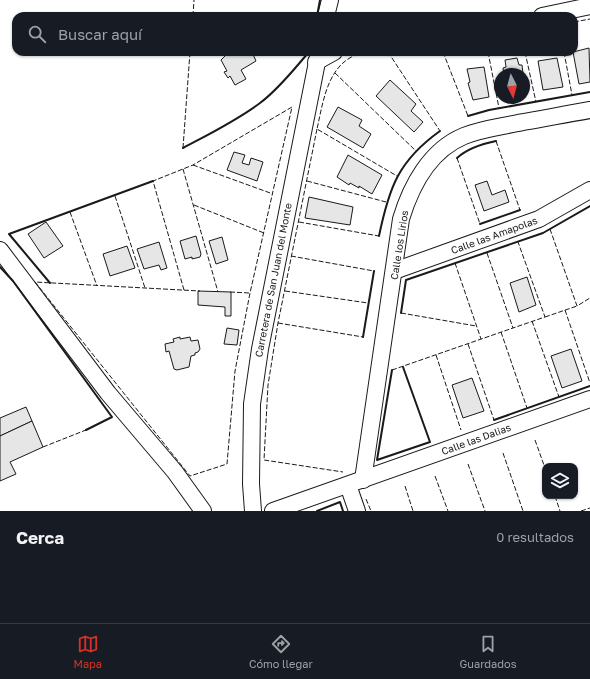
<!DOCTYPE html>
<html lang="es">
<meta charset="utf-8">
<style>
body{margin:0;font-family:"Golos Text",sans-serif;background:#20242c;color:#f1f3f6}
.controls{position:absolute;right:12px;bottom:12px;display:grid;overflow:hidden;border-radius:8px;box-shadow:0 1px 3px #0004}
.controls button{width:36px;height:36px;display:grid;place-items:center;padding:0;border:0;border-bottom:1px solid #363941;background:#171b24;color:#f1f3f6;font:20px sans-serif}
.compass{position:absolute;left:494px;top:68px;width:36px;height:36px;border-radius:50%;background:#171b24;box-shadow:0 1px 3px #0004;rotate:174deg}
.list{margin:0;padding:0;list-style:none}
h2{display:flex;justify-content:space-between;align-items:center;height:52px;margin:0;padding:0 16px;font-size:17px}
h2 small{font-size:13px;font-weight:400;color:#9ea1a6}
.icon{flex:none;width:22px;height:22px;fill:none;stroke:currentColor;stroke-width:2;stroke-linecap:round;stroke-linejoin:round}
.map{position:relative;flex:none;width:590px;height:511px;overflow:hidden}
.search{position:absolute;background:#171b24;box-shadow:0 1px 3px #0004;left:12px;right:12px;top:12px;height:44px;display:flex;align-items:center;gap:10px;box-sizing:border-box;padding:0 14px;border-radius:12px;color:#9ea1a6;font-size:15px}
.sheet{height:112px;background:#171b24}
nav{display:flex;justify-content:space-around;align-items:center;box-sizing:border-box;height:56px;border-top:1px solid #363941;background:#171b24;font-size:11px;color:#9ea1a6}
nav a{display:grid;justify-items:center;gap:2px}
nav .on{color:#d93025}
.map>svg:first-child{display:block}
</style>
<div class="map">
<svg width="590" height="511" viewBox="0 0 590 511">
<rect width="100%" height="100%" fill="#fff"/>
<!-- building -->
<g fill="#e6e6e6" stroke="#1a1a1a">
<polygon points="589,48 590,82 579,84 573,52"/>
<polygon points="234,52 252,52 256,61 241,70 246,79 235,85 230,76 228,78 224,72 227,71 221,60 228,53"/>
<polygon points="517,58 519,65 522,65 523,74 504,74 503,68 506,67 505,60"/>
<polygon points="557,58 563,87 543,90 538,61"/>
<polygon points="484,67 489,97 473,100 468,83 470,82 467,69"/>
<polygon points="390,80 416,104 411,111 423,122 414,132 376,96"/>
<polygon points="338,107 362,120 359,126 371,134 363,148 327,127"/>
<polygon points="234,152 245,155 242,163 249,165 251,158 263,162 257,181 227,170"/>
<polygon points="348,155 382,175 372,194 359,186 359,188 350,183 349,185 337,177"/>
<polygon points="487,181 492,195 505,190 509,202 484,211 475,185"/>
<polygon points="309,197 353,207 350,225 305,218"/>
<polygon points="46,222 63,246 44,258 28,234"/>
<polygon points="196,236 201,254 200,257 192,259 192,257 185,259 180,241"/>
<polygon points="222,237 228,260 216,264 209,241"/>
<polygon points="159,242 167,268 161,270 159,265 144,269 137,249"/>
<polygon points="127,246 135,268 110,276 103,254"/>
<polygon points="527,277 536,305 519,312 510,283"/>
<polygon points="198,291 231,292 231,316 225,316 225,307 198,305"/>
<polygon points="227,328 239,330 237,345 224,344"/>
<polygon points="180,337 180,339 190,337 191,341 198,340 200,349 198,352 195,353 195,355 191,356 189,367 177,370 174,369 169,351 166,352 165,344 174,342 173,339"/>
<polygon points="571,349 582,381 562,388 551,356"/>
<polygon points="472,378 484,411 463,418 452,385"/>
<polygon points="26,407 32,421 0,436 0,418"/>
<polygon points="32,421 43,447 10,462 16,474 0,481 0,436"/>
</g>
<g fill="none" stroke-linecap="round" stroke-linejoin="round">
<!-- street casing -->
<g stroke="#1a1a1a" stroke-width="18">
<g id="street">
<polyline points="326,16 330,0"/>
<polyline points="542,16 590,6"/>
<polyline points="316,62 334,52"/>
<polyline points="0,250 108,393 175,472 203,511"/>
<polyline points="394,271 539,219 590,190"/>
<path d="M363 480 401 219C411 186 430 150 464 136 481 129 499 127 518 123 542 119 566 114 590 110"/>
<polyline points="348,485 357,511"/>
<polyline points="253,511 251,484 252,404 260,349 319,52"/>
<polyline points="273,511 590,399"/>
</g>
</g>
<!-- street -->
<use href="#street" stroke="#fff" stroke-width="16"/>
<!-- fence -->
<g stroke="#1a1a1a" stroke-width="1" stroke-dasharray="5 2" stroke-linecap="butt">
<polyline points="193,16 194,0"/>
<polyline points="574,22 590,19"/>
<path d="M365 52C328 60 324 98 317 129L397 176"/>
<polyline points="388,52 440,131"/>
<polyline points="443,52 468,116"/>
<polyline points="488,52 499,108"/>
<polyline points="525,52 536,102"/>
<polyline points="564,52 572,95"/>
<polyline points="335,73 416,151"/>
<polyline points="317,129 278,323 268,385 264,460 343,472"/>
<polyline points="496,141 520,210"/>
<polyline points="183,148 190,52"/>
<polyline points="457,158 480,224"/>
<polyline points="193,165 273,194"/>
<polyline points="183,169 218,292"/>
<polyline points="307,181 386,202"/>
<polyline points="115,196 145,288"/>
<polyline points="194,205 264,233"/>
<polyline points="70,212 97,286"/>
<polyline points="299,222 379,236"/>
<polyline points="550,229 577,306 590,298"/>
<polyline points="487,253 513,328 545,317 518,242"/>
<polyline points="291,256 374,271"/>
<polyline points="455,263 481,339"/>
<polyline points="184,290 153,181 193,165 292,107 250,293 235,371 227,464 190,476 35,282 200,291"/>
<polyline points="285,291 368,303"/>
<polyline points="230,292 250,293"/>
<polyline points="565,310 590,383"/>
<polyline points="401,313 476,326"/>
<polyline points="545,317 577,306"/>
<polyline points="532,321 559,397"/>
<polyline points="278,323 363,337"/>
<polyline points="501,332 527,408"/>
<polyline points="468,344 494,420"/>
<polyline points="436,355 461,430"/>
<polyline points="392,370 513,328"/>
<polyline points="535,440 545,468"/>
<polyline points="43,447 86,430"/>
<polyline points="503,453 523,511"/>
<polyline points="468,464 485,511"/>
<polyline points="435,476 448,511"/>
<polyline points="405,486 413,511"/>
<polyline points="555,496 560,511"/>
<polyline points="366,499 371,511"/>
<polyline points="581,511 590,508"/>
</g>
<!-- wall -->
<g stroke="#1a1a1a" stroke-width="2">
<polyline points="317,16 320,0"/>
<polyline points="468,116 489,110 590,92"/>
<path d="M183 148C209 134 236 121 260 103 279 89 294 69 309 52"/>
<path d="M457 158C468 148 481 144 496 141"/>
<polyline points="480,224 520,210"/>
<path d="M379 236C389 188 398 161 440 131"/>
<polyline points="0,267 13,281 112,417 86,430"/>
<polyline points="50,283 9,234 153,181"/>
<polyline points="401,313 406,280 543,233 590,206"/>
<polyline points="363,337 374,271"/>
<polyline points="392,370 377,460 430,442 403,367"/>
<polyline points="494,420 590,386"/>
<polyline points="317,511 340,502 343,511"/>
</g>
</g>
<g text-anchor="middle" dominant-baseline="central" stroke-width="3" stroke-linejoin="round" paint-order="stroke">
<!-- street labels -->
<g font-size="10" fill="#1a1a1a" stroke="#fff">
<text transform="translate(494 235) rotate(-20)">Calle las Amapolas</text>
<text transform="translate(399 245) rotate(-81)">Calle los Lirios</text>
<text transform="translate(273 280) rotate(-79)">Carretera de San Juan del Monte</text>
<text transform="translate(476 439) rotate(-20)">Calle las Dalias</text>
</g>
</g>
</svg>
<div class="controls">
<button><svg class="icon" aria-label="layers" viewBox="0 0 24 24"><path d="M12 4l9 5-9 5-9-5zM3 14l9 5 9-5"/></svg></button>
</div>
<svg class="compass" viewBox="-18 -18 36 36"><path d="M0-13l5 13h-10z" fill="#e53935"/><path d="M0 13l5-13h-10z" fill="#9ea1a6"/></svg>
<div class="search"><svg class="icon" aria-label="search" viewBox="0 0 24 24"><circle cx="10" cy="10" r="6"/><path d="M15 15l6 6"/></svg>Buscar aquí</div>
</div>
<section class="sheet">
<h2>Cerca<small>0 resultados</small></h2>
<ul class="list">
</ul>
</section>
<nav>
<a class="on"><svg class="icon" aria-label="map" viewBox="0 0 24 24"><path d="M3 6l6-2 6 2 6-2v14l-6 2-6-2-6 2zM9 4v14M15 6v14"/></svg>Mapa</a>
<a><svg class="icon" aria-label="directions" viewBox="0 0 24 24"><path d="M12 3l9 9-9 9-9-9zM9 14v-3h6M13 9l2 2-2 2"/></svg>Cómo llegar</a>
<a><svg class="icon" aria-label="saved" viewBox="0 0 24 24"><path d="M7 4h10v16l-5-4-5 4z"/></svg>Guardados</a>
</nav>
